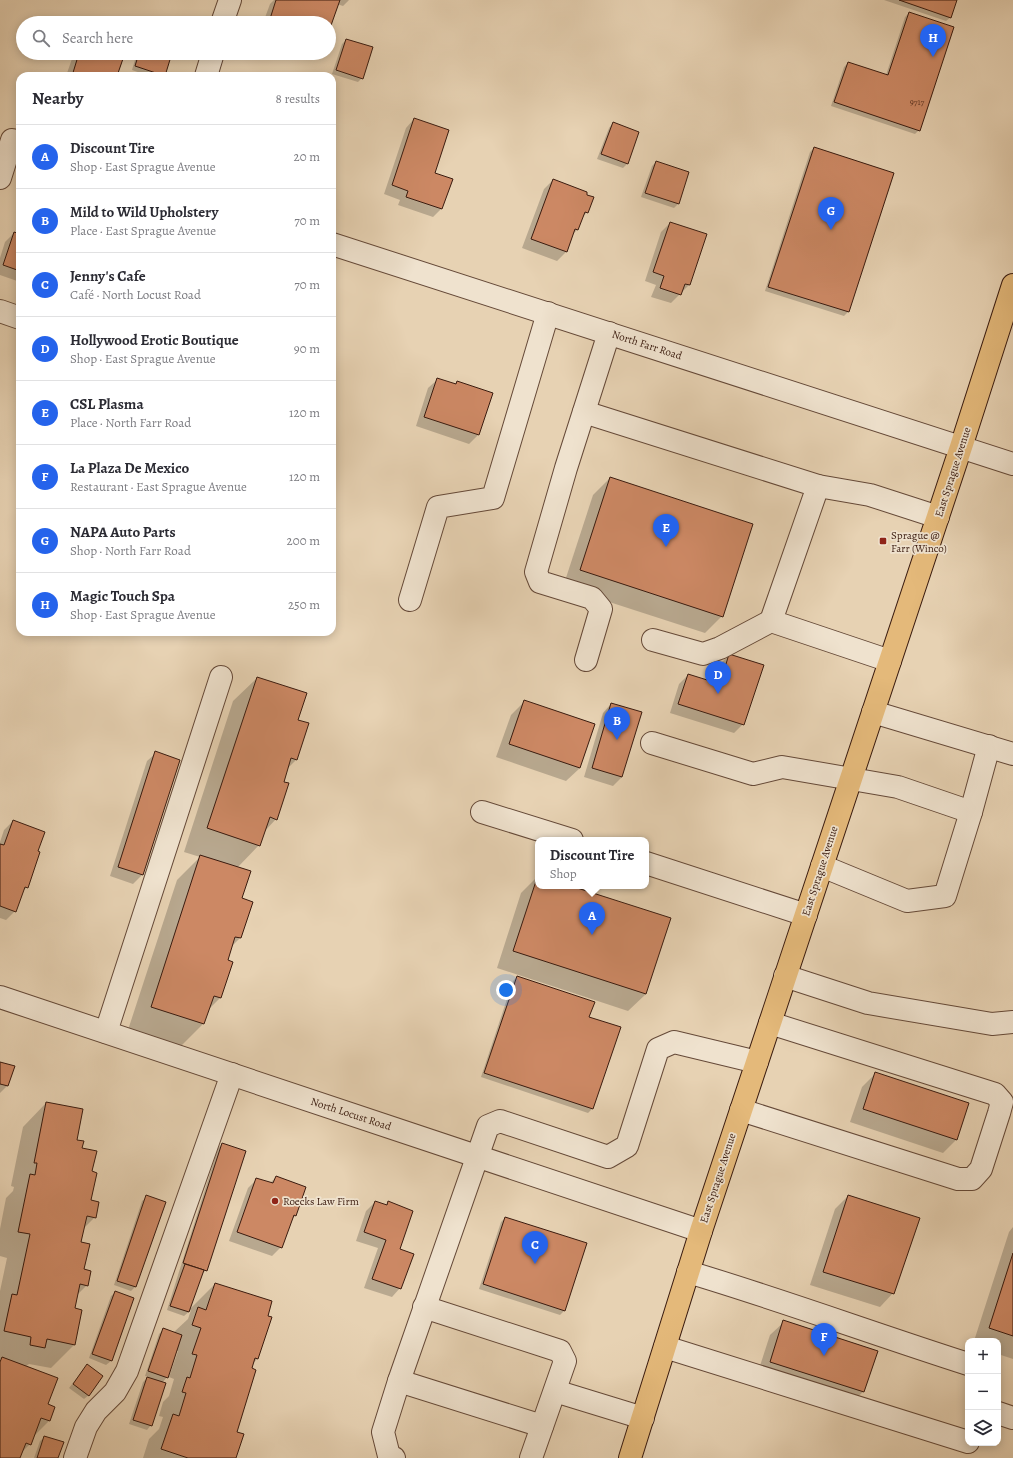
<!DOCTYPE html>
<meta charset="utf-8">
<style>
body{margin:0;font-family:Alegreya,serif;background:#f7f7f7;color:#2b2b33}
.controls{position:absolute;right:12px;bottom:12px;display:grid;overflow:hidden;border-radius:8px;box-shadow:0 2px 10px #0003}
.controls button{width:36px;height:36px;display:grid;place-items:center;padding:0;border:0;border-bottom:1px solid #e1e1e2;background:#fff;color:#2b2b33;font:20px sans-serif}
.you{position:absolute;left:506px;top:990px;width:14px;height:14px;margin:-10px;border:3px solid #fff;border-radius:50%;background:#1a73e8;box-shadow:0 0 0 6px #1a73e833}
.badge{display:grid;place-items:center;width:26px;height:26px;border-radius:50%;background:#2563eb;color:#fff;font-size:13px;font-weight:700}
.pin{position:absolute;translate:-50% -33px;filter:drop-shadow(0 1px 2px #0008)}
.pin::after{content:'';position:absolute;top:21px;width:14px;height:12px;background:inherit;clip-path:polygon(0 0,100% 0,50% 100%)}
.popup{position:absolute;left:535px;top:837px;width:114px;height:52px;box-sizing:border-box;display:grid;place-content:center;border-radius:8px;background:#fff;filter:drop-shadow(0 1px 3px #0005);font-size:13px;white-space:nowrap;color:#7c7c81}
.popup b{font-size:15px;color:#2b2b33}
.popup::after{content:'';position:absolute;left:50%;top:100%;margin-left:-8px;border:8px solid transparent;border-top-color:#fff}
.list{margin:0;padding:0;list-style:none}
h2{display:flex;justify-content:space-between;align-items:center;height:52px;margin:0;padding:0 16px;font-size:17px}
h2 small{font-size:13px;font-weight:400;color:#7c7c81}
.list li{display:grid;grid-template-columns:26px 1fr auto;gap:12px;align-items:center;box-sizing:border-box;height:64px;padding:0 16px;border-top:1px solid #e1e1e2}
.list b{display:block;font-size:15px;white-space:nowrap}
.list p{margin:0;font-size:13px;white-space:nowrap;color:#7c7c81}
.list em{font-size:13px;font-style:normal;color:#7c7c81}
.icon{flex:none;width:22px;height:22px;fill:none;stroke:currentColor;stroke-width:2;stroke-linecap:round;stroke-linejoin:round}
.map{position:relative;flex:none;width:1013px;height:1458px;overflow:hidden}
.search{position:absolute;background:#fff;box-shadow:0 2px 10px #0003;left:16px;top:16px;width:320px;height:44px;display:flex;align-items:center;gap:10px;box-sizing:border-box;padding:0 14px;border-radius:22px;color:#7c7c81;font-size:15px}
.panel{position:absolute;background:#fff;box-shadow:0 2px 10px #0003;left:16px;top:72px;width:320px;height:564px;border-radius:12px}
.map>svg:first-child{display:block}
</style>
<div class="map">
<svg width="1013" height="1458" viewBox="0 0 1013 1458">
<rect width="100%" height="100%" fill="#e7d2b3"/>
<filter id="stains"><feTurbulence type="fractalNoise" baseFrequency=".005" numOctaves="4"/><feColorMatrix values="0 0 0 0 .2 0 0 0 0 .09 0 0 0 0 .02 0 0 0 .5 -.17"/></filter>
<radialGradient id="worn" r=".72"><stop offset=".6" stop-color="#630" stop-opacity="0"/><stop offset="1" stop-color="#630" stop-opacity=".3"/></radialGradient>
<!-- shadow -->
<g fill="#0003">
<polygon points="274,0 349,0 343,6 337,4 329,28 329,23 263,23 270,4"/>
<polygon points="884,0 956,0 951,17 946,21"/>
<polygon points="909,13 919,130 915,134 831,106 844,67 848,63 886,75 905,17"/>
<polygon points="346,40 362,78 358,82 332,74 342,44"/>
<polygon points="74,53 124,53 116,76 66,76"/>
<polygon points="137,53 171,53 164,75 149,76 132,70"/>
<polygon points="414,119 433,173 442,208 433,217 398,205 400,200 384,194 406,128"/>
<polygon points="613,123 638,133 627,164 623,168 597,159 609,128"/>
<polygon points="814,148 893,173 848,312 844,316 765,291 810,152"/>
<polygon points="656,162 688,173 678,204 674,208 641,197 652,166"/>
<polygon points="553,180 587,212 582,218 578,229 572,235 566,252 557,261 522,248 544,189"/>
<polygon points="670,223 706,235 689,285 671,303 651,297 656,285 645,281 661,232"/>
<polygon points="14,233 20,235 20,282 0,275 0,258 5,242"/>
<polygon points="437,380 454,385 457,382 492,394 478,435 469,444 416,426 428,388"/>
<polygon points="610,478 722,616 705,633 563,587 593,495"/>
<polygon points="729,655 743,724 734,733 670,713 679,684 688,675 714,683 720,664"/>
<polygon points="257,678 297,720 308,724 296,760 286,770 276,819 264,832 259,845 237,868 241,899 251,902 240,938 231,947 226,961 221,997 208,1010 203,1024 180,1047 128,1030 177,880 200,857 184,852 233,701"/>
<polygon points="524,702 580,768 566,781 496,757 511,715"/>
<polygon points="611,704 622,777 613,786 584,777 603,713"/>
<polygon points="156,753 179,760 142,875 133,884 110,876 147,761"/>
<polygon points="13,821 37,852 27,887 22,892 15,911 6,920 0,918 0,842 4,830"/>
<polygon points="538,876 538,886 568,886 646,994 628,1011 497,968 521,893"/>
<polygon points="517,977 592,1109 588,1113 481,1077 513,981"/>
<polygon points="0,1063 7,1086 0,1093"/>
<polygon points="875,1074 956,1140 943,1153 850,1122 862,1087"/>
<polygon points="46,1103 76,1141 81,1149 91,1172 90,1201 95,1217 83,1229 80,1243 83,1270 87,1285 77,1295 74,1309 74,1345 51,1368 29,1364 25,1367 47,1405 54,1407 49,1421 33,1437 30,1444 21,1453 19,1458 0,1458 0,1361 1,1359 0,1359 0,1291 7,1258 0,1256 0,1229 6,1198 13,1191 14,1187 11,1186 23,1127"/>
<polygon points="222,1144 206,1270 202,1274 189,1310 215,1284 266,1317 271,1318 257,1359 252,1365 235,1433 235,1458 143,1458 149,1439 159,1429 163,1417 159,1416 163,1402 169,1396 174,1379 169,1377 178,1351 176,1351 167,1377 162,1383 151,1425 147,1430 129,1424 143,1382 148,1377 145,1376 159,1334 164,1329 174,1332 188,1319 191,1310 184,1316 167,1310 218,1148"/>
<polygon points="276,1177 296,1215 291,1220 281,1247 272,1256 229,1241 248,1188 257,1179 270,1183"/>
<polygon points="848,1196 893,1293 880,1307 810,1285 835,1209"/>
<polygon points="147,1197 164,1203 135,1287 131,1291 114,1285 142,1201"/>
<polygon points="375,1202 385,1206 388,1203 399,1249 400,1288 392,1297 364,1288 378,1248 356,1241 366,1211"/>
<polygon points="505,1218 564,1311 560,1315 479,1289 501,1222"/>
<polygon points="1013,1227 1013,1359 998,1354 998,1341 974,1341 1009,1232"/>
<polygon points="116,1292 133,1298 111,1361 106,1365 89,1358 111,1296"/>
<polygon points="784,1322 864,1391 850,1404 757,1375 770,1335"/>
<polygon points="87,1365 89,1395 84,1399 69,1388"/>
<polygon points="45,1437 57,1458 34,1458 40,1441"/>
</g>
<!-- building -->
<g fill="#cc8864" stroke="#3a1b0f">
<polygon points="276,0 340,0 329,31 329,23 269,22"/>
<polygon points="899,0 957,0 951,18"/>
<polygon points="909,12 954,27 920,131 834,102 848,62 888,75"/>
<polygon points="346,39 373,47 363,79 336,70"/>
<polygon points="79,53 125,53 117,76 72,76"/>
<polygon points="139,53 172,53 165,76 135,66"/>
<polygon points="414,118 449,130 435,173 453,179 442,209 406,197 408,191 392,185"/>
<polygon points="613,122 639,132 628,164 601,154"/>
<polygon points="814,147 894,173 849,312 768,287"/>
<polygon points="656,161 689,172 679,204 645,193"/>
<polygon points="553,179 587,192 587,195 594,197 588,213 585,212 578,230 575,229 567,252 531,239"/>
<polygon points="670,222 707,234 690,285 685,284 681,295 660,288 664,276 653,272"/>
<polygon points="14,232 20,234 20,271 3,265"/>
<polygon points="437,378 456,384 457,381 493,393 479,435 424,417"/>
<polygon points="610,477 753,524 723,617 580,570"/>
<polygon points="729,654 764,665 744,725 678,704 688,674 720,684"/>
<polygon points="257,677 307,693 298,720 309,723 297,760 291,758 284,782 289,783 277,820 270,817 260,846 207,828"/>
<polygon points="524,700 595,724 580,768 509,744"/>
<polygon points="611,703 642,712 622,777 592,768"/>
<polygon points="155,751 180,760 143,875 118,867"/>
<polygon points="13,820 45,832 38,851 40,852 28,888 25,887 16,912 0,906 0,844 4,845"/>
<polygon points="200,855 251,871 242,898 253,902 241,938 235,937 228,960 233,962 221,998 214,996 204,1024 151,1007"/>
<polygon points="538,875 538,886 571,886 671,918 646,994 513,951"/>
<polygon points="517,976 595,1002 589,1017 621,1027 593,1109 484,1073"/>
<polygon points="0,1062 15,1066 8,1086 0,1084"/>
<polygon points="875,1072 969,1103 957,1140 863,1109"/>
<polygon points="46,1102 83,1109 77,1140 84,1141 82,1148 97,1151 92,1171 97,1173 91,1200 99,1202 96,1218 87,1216 81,1242 90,1244 84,1269 91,1271 88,1286 80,1284 75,1308 82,1310 75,1345 47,1339 45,1348 30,1345 31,1337 4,1331 12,1294 17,1295 30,1234 18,1232 30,1174 35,1175 37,1163 34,1163"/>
<polygon points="222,1143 246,1151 207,1271 183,1263"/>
<polygon points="276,1176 306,1187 296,1216 294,1215 282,1248 237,1232 256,1178 273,1183"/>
<polygon points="146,1195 166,1202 136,1287 117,1281"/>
<polygon points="848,1195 920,1218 894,1294 823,1272"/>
<polygon points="375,1201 387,1205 388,1201 413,1211 400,1249 414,1254 401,1289 372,1279 386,1240 364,1232"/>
<polygon points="505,1217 587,1243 565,1311 483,1284"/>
<polygon points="1013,1253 1013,1336 989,1328"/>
<polygon points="185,1264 204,1270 189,1312 170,1306"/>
<polygon points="215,1283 272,1301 268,1316 272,1317 258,1359 255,1358 252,1368 256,1370 237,1432 244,1434 236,1458 188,1458 161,1449 173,1414 179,1416 186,1393 182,1392 187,1377 190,1378 197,1355 192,1354 201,1328 192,1325 198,1307 206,1310"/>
<polygon points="115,1291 134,1298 112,1361 92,1354"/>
<polygon points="783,1320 878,1351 864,1392 770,1362"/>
<polygon points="163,1328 182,1335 168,1378 148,1371"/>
<polygon points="2,1357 58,1378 48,1404 55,1407 50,1421 41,1418 31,1445 26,1443 20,1458 0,1458 0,1362"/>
<polygon points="87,1364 103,1376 89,1396 73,1384"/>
<polygon points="147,1377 166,1383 152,1426 133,1420"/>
<polygon points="44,1436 64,1442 58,1458 37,1458"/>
</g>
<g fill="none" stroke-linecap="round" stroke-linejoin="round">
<!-- minor casing -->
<g stroke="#654938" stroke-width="24">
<g id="minor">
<polyline points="222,23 230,0"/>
<polyline points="206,76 213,53"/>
<polyline points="0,178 12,140"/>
<polyline points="332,244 1013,464"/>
<polyline points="0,311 20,318"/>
<polyline points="584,412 818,486 771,621 890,661"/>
<polyline points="818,486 870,495 938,517"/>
<polyline points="410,600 438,507 493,498 548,313"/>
<polyline points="653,640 703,654 720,648 771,621"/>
<polyline points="586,660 601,609 592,598 540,582 536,572 566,468 609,333"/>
<polyline points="873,712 1013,754"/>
<polyline points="652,743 753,774 782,767 898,787 971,812"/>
<polyline points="482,812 572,840"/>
<polyline points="646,863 806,915"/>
<polyline points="822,866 907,901 945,896 971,812 989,746"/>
<polyline points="785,976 868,1003 992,1024 1013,1022"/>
<polyline points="0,997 701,1231"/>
<polyline points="106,1032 221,677"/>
<polyline points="741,1110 958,1179 972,1179 981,1169 999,1113 1002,1102 995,1094 770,1023"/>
<path d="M688 1272C782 1300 874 1334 968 1364"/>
<polyline points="424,1307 560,1351 565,1361 531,1458"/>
<polyline points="665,1347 968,1442"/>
<polyline points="399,1381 542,1426"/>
<polyline points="555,1391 643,1418"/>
<polyline points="998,1413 1013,1418"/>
<polyline points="75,1458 86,1427 96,1411 115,1392 127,1371 232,1074"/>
<polyline points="394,1458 389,1456 383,1432 399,1381 488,1126 500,1121 608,1157 627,1146 658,1049 674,1042 757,1062"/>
</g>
</g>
<!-- major casing -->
<g stroke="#3a1b0f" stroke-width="24">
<polyline id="major" points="630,1458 701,1231 961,447 1013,285"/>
</g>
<!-- minor -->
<use href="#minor" stroke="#efe2ce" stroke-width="22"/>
<!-- major -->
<use href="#major" stroke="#e4b97a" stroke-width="22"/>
</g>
<!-- markers -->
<g fill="#8f2418" stroke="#efe2ce" stroke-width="1.5">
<rect x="879" y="537" width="8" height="8" rx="2"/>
<circle cx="275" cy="1201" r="4"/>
</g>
<g text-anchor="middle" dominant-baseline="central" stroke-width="3.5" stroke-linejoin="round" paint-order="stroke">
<!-- number labels -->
<g font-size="9" fill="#5e3624">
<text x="917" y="102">9717</text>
</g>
<!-- street labels -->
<g font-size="11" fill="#3a1b0f" stroke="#efe2ce">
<text transform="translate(647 345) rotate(18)">North Farr Road</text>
<text transform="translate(953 472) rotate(-72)">East Sprague Avenue</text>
<text transform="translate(820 871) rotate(-72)">East Sprague Avenue</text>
<text transform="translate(351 1114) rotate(18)">North Locust Road</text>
<text transform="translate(718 1178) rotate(-72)">East Sprague Avenue</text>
</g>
<!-- poi labels -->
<g font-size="11" fill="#3a1b0f" stroke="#efe2ce" text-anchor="start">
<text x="891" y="535">Sprague @<tspan x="891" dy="13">Farr (Winco)</tspan></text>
<text x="283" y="1201">Roecks Law Firm</text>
</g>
</g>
<rect width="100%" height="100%" filter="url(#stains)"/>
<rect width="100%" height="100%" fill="url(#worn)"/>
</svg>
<div class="controls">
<button>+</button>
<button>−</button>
<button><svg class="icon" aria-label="layers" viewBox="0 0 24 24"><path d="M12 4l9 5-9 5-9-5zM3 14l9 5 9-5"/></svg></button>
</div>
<div class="you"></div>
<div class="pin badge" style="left:592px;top:935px">A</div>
<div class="popup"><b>Discount Tire</b>Shop</div>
<div class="pin badge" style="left:617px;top:740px">B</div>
<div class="pin badge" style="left:535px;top:1264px">C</div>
<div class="pin badge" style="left:718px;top:694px">D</div>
<div class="pin badge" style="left:666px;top:547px">E</div>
<div class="pin badge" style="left:824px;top:1356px">F</div>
<div class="pin badge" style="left:831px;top:230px">G</div>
<div class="pin badge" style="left:933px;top:57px">H</div>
<div class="search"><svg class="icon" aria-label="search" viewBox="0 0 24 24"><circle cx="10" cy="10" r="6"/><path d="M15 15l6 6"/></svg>Search here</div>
<section class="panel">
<h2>Nearby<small>8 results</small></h2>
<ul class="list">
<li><span class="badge">A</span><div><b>Discount Tire</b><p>Shop · East Sprague Avenue</p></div><em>20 m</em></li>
<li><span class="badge">B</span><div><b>Mild to Wild Upholstery</b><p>Place · East Sprague Avenue</p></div><em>70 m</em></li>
<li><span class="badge">C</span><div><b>Jenny's Cafe</b><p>Café · North Locust Road</p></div><em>70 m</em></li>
<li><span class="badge">D</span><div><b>Hollywood Erotic Boutique</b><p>Shop · East Sprague Avenue</p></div><em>90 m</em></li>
<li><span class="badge">E</span><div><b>CSL Plasma</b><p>Place · North Farr Road</p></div><em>120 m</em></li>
<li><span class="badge">F</span><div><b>La Plaza De Mexico</b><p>Restaurant · East Sprague Avenue</p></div><em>120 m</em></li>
<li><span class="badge">G</span><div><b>NAPA Auto Parts</b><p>Shop · North Farr Road</p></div><em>200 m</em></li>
<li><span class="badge">H</span><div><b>Magic Touch Spa</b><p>Shop · East Sprague Avenue</p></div><em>250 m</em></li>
</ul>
</section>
</div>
